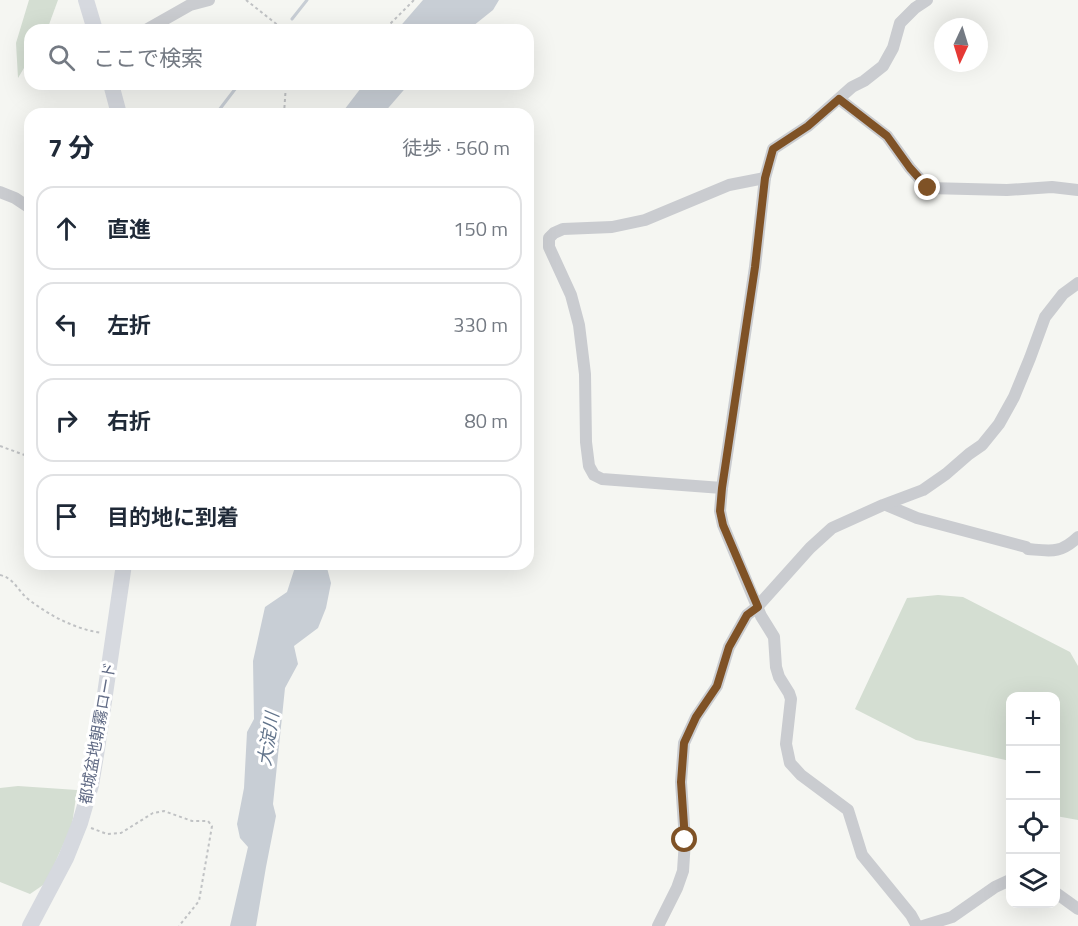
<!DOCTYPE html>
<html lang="ja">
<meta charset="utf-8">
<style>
body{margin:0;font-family:"Titillium Web","Noto Sans JP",sans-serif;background:#f2f2f3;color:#1f2937}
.controls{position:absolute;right:18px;bottom:18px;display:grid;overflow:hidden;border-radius:12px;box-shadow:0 6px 24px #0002}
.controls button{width:54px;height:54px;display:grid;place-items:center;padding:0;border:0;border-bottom:2px solid #e0e1e3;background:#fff;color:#1f2937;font:30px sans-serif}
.compass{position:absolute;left:934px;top:18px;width:54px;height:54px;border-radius:50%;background:#fff;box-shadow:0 6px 24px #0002;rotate:184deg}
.stop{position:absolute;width:18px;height:18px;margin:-14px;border:4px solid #7f5226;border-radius:50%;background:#fff}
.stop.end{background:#7f5226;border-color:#fff;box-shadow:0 2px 6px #0008}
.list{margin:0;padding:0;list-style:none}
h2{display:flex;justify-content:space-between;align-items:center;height:78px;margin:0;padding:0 24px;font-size:26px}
h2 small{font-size:20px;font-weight:400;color:#747a83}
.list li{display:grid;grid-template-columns:39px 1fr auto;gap:18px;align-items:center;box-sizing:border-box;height:84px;margin:0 12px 12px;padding:0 12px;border:2px solid #e0e1e3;border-radius:18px}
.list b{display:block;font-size:22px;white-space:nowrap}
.list em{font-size:20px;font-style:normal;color:#747a83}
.icon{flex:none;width:33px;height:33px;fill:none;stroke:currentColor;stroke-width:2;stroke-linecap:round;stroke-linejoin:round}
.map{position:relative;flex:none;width:1078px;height:926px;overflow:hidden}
.search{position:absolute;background:#fff;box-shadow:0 6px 24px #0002;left:24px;top:24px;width:510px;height:66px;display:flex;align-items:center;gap:15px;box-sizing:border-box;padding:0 21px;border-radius:18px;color:#747a83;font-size:22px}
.panel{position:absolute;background:#fff;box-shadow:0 6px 24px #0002;left:24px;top:108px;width:510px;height:462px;border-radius:18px}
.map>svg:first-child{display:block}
</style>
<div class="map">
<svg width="1078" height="926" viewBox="0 0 1078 926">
<rect width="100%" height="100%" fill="#f5f6f2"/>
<!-- green -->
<g fill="#d4ded2">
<polygon points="29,0 58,0 47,30 30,30 30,58 18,78 16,43"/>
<polygon points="938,595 963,597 1070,652 1078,666 1078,820 1056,816 1056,696 1010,696 1010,761 916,740 855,709 907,598"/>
<polygon points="18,786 77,790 72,825 46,883 30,894 0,882 0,788"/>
</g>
<!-- water -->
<g fill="#c8ced5">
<polygon points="423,0 499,0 493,10 468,30 397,30"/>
<polygon points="364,84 409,84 383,114 341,114"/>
<polygon points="296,564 326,564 331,583 326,608 318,628 294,646 298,664 285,688 273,804 276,816 266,867 256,926 230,926 248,847 240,838 237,824 244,788 247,732 254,719 253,661 265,607 287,592"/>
</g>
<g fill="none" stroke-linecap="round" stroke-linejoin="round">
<!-- stream -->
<g stroke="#c8ced5" stroke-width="3">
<polyline points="292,19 307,0"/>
<polyline points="216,114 239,84"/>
</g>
<!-- path -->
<g stroke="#c0c2c4" stroke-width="2" stroke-dasharray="3 3" stroke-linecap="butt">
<polyline points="246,0 284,30"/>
<polyline points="368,30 388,26 414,0"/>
<polyline points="284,114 286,84"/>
<polyline points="0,446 30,457"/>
<path d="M0 575C14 578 18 591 28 599 50 616 75 629 102 633"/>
<polyline points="91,828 107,834 121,833 153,813 164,811 192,821 208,821 212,826 199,901 179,926"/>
</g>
<!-- street -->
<g stroke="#caccd0" stroke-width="12">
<polyline points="146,30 190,5 209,0"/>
<polyline points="839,99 887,136 910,168 928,188 1007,190 1052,187 1078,190"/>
<polyline points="0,192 15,198 30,208"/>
<polyline points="722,488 602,479 594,475 589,466 586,442 585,374 579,325 571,295 549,247 549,238 554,233 563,229 612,227 645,220 729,185 765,178"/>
<path d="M886 505 917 518 1026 547 1028 549C1051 551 1060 554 1078 537"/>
<polyline points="1056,893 1078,909"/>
<polyline points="658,926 677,888 683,871 685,840 681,782 684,743 696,717 717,686 729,647 747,615 757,607 810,548 832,528 883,505 923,490 946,474 969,454 982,445 999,424 1014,397 1030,358 1045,317 1063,294 1078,283"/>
<polyline points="917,926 911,915 862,855 848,810 801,775 790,763 786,744 791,699 789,693 779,677 776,667 774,637 761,616 723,525 720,511 722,488 755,267 765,178 773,149 808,126 852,87 864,81 883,66 893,48 900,23 915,8 927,0"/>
<polyline points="923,926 952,917 995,887 1010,880"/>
</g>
<!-- secondary -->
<g stroke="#d6d9df" stroke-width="16">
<polyline points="86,0 95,30"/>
<polyline points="111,84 119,114"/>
<polyline points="30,926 66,858 80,823 91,785 97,749 124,564"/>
</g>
</g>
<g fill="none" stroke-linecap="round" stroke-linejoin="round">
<!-- route -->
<polyline stroke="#7f5226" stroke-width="8" points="685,840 681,782 684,743 696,717 717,686 729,647 747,615 758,607 723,525 720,511 722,488 755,267 765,178 773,149 808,126 839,99 887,136 910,168 928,188"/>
</g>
<g text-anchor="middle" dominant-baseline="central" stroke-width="6" stroke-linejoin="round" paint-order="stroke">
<!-- street labels -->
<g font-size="16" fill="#626c86" stroke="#fff">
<text transform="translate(97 733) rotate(-80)">都城盆地朝霧ロード</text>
</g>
<!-- water labels -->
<g font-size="18" font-style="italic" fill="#62748b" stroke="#fff">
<text transform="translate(268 739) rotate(-81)">大淀川</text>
</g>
</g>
</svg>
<div class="controls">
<button>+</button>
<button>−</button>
<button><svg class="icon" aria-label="locate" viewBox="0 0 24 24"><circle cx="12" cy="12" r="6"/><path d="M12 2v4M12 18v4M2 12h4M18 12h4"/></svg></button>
<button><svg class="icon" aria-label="layers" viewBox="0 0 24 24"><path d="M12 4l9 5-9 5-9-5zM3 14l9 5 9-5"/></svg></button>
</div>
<svg class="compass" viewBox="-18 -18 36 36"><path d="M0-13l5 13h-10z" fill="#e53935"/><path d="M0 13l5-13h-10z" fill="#747a83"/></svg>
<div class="stop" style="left:685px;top:840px"></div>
<div class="stop end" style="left:928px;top:188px"></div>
<div class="search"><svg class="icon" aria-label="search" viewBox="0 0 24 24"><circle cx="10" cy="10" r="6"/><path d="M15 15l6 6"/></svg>ここで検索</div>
<section class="panel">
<h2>7 分<small>徒歩 · 560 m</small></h2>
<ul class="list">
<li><svg class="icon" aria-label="ahead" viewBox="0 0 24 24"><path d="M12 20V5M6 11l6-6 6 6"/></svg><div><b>直進</b></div><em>150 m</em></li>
<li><svg class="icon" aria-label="left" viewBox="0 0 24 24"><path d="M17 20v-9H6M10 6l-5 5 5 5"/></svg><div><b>左折</b></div><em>330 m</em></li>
<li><svg class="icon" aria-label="right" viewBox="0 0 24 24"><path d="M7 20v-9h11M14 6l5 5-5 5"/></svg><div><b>右折</b></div><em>80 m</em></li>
<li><svg class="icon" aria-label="arrive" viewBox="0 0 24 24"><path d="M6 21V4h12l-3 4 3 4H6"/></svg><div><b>目的地に到着</b></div></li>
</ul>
</section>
</div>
